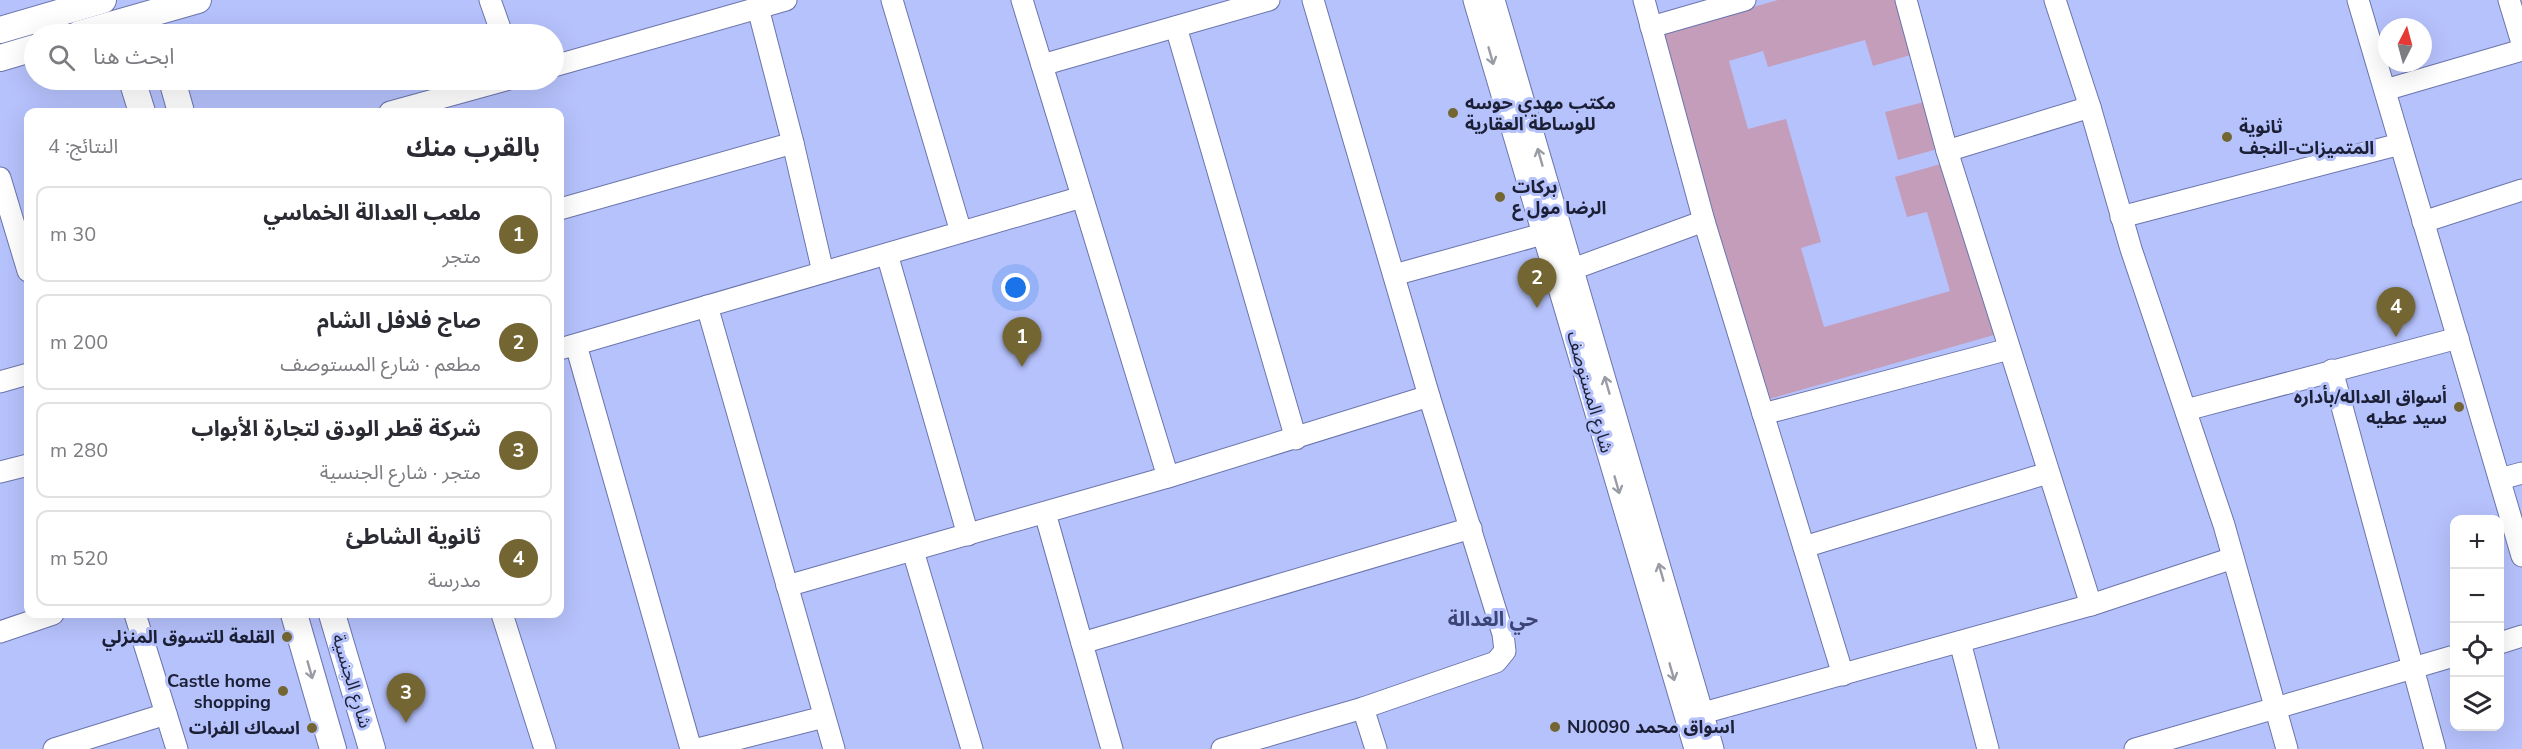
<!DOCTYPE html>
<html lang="ar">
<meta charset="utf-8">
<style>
body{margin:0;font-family:"Nunito Sans","Noto Sans Arabic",sans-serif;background:#f7f7f7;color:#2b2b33;direction:rtl}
.controls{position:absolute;right:18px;bottom:18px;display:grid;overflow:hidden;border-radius:12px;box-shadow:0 6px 24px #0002}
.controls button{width:54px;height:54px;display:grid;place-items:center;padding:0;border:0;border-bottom:2px solid #e1e1e2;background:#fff;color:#2b2b33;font:30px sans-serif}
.compass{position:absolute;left:2378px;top:18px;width:54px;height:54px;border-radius:50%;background:#fff;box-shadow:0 6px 24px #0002;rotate:6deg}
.you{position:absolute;left:1016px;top:288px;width:21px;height:21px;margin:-15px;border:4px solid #fff;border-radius:50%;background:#1a73e8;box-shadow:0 0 0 9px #1a73e833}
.badge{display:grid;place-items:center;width:39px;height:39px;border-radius:50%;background:#736633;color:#fff;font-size:20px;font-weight:700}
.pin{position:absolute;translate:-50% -50px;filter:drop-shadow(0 2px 3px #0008)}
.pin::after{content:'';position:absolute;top:32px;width:21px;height:18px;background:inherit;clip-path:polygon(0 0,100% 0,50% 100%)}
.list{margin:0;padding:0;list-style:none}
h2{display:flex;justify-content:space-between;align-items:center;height:78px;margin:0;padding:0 24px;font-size:26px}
h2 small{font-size:20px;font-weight:400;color:#7c7c81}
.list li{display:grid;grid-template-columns:39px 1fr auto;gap:18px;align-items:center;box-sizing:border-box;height:96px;margin:0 12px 12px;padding:0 12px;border:2px solid #e1e1e2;border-radius:12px}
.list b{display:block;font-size:22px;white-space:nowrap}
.list p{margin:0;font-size:20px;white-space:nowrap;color:#7c7c81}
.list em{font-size:20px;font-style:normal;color:#7c7c81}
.icon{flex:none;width:33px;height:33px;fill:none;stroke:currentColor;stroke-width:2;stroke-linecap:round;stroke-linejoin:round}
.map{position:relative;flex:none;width:2522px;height:749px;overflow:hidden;direction:ltr}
.search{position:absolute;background:#fff;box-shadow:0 6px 24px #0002;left:24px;top:24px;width:540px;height:66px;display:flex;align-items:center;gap:15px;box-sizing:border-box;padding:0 21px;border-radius:33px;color:#7c7c81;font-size:22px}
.panel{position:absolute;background:#fff;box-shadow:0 6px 24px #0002;left:24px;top:108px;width:540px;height:510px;border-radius:12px;direction:rtl}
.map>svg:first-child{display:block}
</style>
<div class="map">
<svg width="2522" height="749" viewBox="0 0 2522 749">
<rect width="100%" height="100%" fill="#b6c2fc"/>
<!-- green -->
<g fill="#c49dba">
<polygon points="1778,0 1899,0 1914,54 1873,66 1865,40 1768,67 1763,51 1729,61 1748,129 1786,119 1821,242 1801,248 1824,327 1950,291 1927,212 1907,217 1895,177 1944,163 1994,335 1766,400 1661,33"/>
<polygon points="1928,101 1941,148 1898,160 1885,112"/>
</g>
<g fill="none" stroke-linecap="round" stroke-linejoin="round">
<!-- minor casing -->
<g stroke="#6b75ab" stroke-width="23">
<g id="minor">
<polyline points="490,0 502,34"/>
<polyline points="892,0 961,232"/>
<polyline points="1022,0 1168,477"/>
<polyline points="1474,0 1695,749"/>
<polyline points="1494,0 1713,749"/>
<polyline points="1644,0 1704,221 1843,675"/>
<polyline points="1906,0 1947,151 2091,605"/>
<polyline points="2055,0 2090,107 2131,249 2224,525 2287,749"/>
<polyline points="2358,0 2522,556"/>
<polyline points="2509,0 2522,43"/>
<polyline points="758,8 793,143 823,272"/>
<polyline points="1176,27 1296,439"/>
<polyline points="1651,27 1745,0"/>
<polyline points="1042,65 1269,0"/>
<polyline points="554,66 786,0"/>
<polyline points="2385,90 2522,50"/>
<polyline points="390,112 506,80"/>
<polyline points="1947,151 2090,107"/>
<polyline points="0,178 28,271"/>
<polyline points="560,209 793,143"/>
<polyline points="2121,217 2400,144"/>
<polyline points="2423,222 2522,190"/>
<polyline points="887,254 968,535"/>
<polyline points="1573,269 1704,221"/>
<polyline points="1394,275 1543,234"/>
<polyline points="707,306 834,749"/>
<polyline points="576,345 691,749"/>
<polyline points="560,349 1082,197"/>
<polyline points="2332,370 2435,749"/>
<polyline points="0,382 28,374"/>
<polyline points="2186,410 2458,338"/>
<polyline points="1763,414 2009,349"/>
<polyline points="0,472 28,465"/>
<polyline points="2500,479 2522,473"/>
<polyline points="1045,513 1112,749"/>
<polyline points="1804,547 2048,473"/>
<polyline points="913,551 972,749"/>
<polyline points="787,586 1168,477 1429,396"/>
<polyline points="135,614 177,749"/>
<polyline points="502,614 545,749"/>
<polyline points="0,632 53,614"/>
<polyline points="1960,642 1988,749"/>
<polyline points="1082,643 1471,528"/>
<polyline points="2500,643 2522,636"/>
<polyline points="1363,708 1376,749"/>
<polyline points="1703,713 2091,605 2233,558"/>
<polyline points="54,749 166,714"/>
<polyline points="698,749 824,717"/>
<polyline points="1222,749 1363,708 1496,662 1505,651 1503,634 1429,396 1313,0"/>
<polyline points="2135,749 2454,656"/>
</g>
</g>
<!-- major casing -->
<g stroke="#6b75ab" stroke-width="28">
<g id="major">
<polyline points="0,30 103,0"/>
<polyline points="79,34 198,0"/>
<polyline points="0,58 34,48"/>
<polyline points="132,80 142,112"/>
<polyline points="172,80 181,112"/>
<polyline points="294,614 333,749"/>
<polyline points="332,614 372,749"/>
</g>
</g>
<!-- minor -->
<use href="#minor" stroke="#fff" stroke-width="21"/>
<!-- major -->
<use href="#major" stroke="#fff" stroke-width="26"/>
</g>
<!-- one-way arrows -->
<defs><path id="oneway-shaft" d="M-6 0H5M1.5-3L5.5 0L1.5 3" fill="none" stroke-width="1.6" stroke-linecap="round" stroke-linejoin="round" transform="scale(1.5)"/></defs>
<g stroke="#999ba5">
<use href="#oneway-shaft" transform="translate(1491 56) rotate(74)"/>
<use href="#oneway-shaft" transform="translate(1540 157) rotate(-106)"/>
<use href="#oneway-shaft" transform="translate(1607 385) rotate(-106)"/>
<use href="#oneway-shaft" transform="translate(1617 485) rotate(74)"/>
<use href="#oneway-shaft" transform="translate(1661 572) rotate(-106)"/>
<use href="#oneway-shaft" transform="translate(310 670) rotate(74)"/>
<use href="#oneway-shaft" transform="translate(1672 672) rotate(74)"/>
</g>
<!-- markers -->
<g fill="#736633" stroke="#b6c2fc" stroke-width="2">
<circle cx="1453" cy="113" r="6"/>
<circle cx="2227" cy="137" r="6"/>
<circle cx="1500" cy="197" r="6"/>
<circle cx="2459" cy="407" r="6"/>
<circle cx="287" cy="637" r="6"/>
<circle cx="283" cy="691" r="6"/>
<circle cx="1555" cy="727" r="6"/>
<circle cx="312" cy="728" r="6"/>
</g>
<g text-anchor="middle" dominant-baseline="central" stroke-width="6" stroke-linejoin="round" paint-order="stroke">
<!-- poi labels -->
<g font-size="18" font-weight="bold" fill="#1c2036" stroke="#b6c2fc" text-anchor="start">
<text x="1465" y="103">مكتب مهدي حوسه<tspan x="1465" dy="21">للوساطة العقارية</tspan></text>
<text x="2239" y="127">ثانوية<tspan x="2239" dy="21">المتميزات-النجف</tspan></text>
<text x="1512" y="187">برکات<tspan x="1512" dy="21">الرضا مول ع</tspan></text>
<text x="2447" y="397" text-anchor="end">أسواق العداله/بأداره<tspan x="2447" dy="21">سيد عطيه</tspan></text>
<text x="275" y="637" text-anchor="end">القلعة للتسوق المنزلي</text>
<text x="271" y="681" text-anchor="end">Castle home<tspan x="271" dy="21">shopping</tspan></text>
<text x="1567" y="727">NJ0090 اسواق محمد</text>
<text x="300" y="728" text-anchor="end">اسماك الفرات</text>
</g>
<!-- street labels -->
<g font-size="18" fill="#1c2036" stroke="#b6c2fc">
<text transform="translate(1590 392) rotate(74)">شارع المستوصف</text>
<text transform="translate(352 681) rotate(73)">شارع الجنسية</text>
</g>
<!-- neighbourhood labels -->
<g font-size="20" font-weight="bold" fill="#3c4375" stroke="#b6c2fc">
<text x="1493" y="619">حي العدالة</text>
</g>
</g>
</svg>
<div class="controls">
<button>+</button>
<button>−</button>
<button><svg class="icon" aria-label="locate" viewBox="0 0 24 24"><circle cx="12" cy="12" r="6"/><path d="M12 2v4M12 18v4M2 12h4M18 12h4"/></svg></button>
<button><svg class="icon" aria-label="layers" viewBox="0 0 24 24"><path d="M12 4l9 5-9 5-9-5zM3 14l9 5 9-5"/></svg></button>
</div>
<svg class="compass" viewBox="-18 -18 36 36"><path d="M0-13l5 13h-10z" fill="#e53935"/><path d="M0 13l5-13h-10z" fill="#7c7c81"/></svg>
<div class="you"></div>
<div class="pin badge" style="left:1022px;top:367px">1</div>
<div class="pin badge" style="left:1537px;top:308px">2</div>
<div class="pin badge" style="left:406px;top:723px">3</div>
<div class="pin badge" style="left:2396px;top:337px">4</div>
<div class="search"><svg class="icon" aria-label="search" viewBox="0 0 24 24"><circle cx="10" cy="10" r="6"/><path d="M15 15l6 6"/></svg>ابحث هنا</div>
<section class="panel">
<h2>بالقرب منك<small>النتائج: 4</small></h2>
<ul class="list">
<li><span class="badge">1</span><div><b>ملعب العدالة الخماسي</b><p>متجر</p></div><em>30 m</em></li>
<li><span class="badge">2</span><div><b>صاج فلافل الشام</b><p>مطعم · شارع المستوصف</p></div><em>200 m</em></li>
<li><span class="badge">3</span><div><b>شركة قطر الودق لتجارة الأبواب</b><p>متجر · شارع الجنسية</p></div><em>280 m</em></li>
<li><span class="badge">4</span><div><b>ثانوية الشاطئ</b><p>مدرسة</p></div><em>520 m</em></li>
</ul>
</section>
</div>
